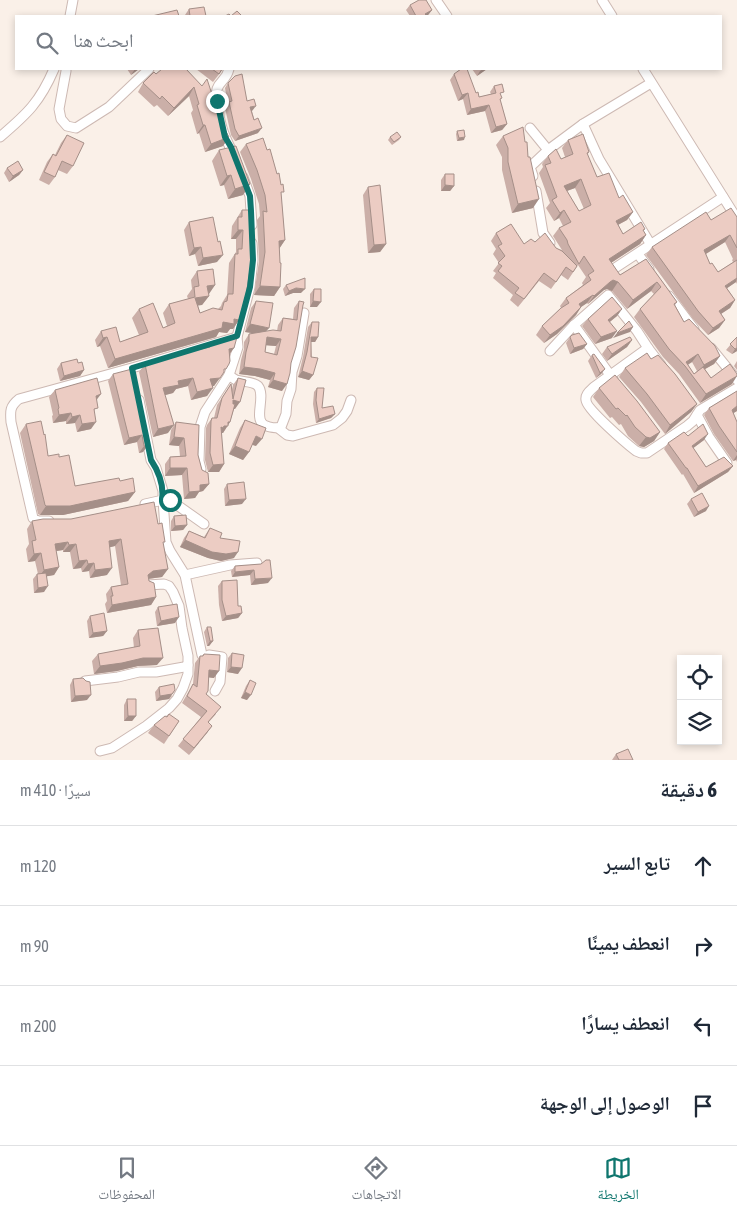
<!DOCTYPE html>
<html lang="ar">
<meta charset="utf-8">
<style>
body{margin:0;font-family:"Asap Condensed","Noto Naskh Arabic",sans-serif;background:#f2f2f3;color:#1f2937;direction:rtl}
.controls{position:absolute;right:15px;bottom:15px;display:grid;overflow:hidden;border-radius:0px;box-shadow:0 2px 8px #0003}
.controls button{width:45px;height:45px;display:grid;place-items:center;padding:0;border:0;border-bottom:1px solid #e0e1e3;background:#fff;color:#1f2937;font:25px sans-serif}
.stop{position:absolute;width:15px;height:15px;margin:-11px;border:4px solid #0f766e;border-radius:50%;background:#fff}
.stop.end{background:#0f766e;border-color:#fff;box-shadow:0 1px 5px #0008}
.list{margin:0;padding:0;list-style:none}
h2{display:flex;justify-content:space-between;align-items:center;height:65px;margin:0;padding:0 20px;font-size:21px}
h2 small{font-size:16px;font-weight:400;color:#747a83}
.list li{display:grid;grid-template-columns:32px 1fr auto;gap:15px;align-items:center;box-sizing:border-box;height:80px;padding:0 20px;border-top:1px solid #e0e1e3}
.list b{display:block;font-size:19px;white-space:nowrap}
.list em{font-size:16px;font-style:normal;color:#747a83}
.icon{flex:none;width:28px;height:28px;fill:none;stroke:currentColor;stroke-width:2;stroke-linecap:round;stroke-linejoin:round}
.map{position:relative;flex:none;width:737px;height:760px;overflow:hidden;direction:ltr}
.search{position:absolute;background:#fff;box-shadow:0 2px 8px #0003;left:15px;right:15px;top:15px;height:55px;display:flex;align-items:center;gap:12px;box-sizing:border-box;padding:0 18px;border-radius:0px;color:#747a83;font-size:19px}
.sheet{height:385px;background:#fff}
nav{display:flex;justify-content:space-around;align-items:center;box-sizing:border-box;height:70px;border-top:1px solid #e0e1e3;background:#fff;font-size:14px;color:#747a83}
nav a{display:grid;justify-items:center;gap:2px}
nav .on{color:#0f766e}
.map>svg:first-child{display:block}
</style>
<div class="map">
<svg width="737" height="760" viewBox="0 0 737 760">
<rect width="100%" height="100%" fill="#faf0e8"/>
<g fill="none" stroke-linecap="round" stroke-linejoin="round">
<!-- minor casing -->
<g stroke="#cdb9b3" stroke-width="11">
<g id="minor">
<polyline points="436,0 447,16"/>
<polyline points="602,0 612,16"/>
<polyline points="70,16 73,0"/>
<polyline points="66,69 66,71 59,109 61,119 67,126 76,128 109,107 149,69"/>
<path d="M229 69C226 81 220 80 217 89 214 98 221 127 225 136 228 144 232 151 235 158"/>
<polyline points="643,69 737,219"/>
<polyline points="583,124 599,159 651,245"/>
<polyline points="530,128 548,150"/>
<path d="M0 137C27 114 40 102 54 69"/>
<polyline points="533,176 530,167 548,150 583,124 651,83"/>
<polyline points="243,177 250,196 252,225"/>
<polyline points="536,191 543,233 550,243"/>
<polyline points="638,254 649,269"/>
<polyline points="612,270 723,197"/>
<polyline points="669,296 694,329"/>
<polyline points="574,325 613,379"/>
<path d="M648 348 594 387C590 391 585 394 586 400 586 409 627 444 636 451L641 453H647L687 426 693 421 700 410 737 388"/>
<polyline points="711,348 737,380"/>
<polyline points="550,351 574,325 608,295 637,331 648,348 661,365"/>
<path d="M229 375C230 376 234 379 236 380 242 382 253 381 258 386 266 396 254 417 263 424 263 425 269 427 270 427 274 428 277 428 281 427L286 414 287 401 291 389 292 372 297 356 304 313"/>
<polyline points="139,400 151,460 156,468 163,491 163,500 166,542 170,551 185,575 202,655"/>
<polyline points="697,415 709,437 727,463"/>
<polyline points="278,428 287,435 293,436 333,425 342,418 347,411 351,400"/>
<polyline points="201,469 199,461 200,427 205,412 229,375 238,347 237,337 250,287 253,260 252,243"/>
<polyline points="145,504 163,500 170,500 204,524"/>
<path d="M49 521H38L33 518 11 422C10 411 10 406 19 399L132 368 237 337"/>
<polyline points="185,575 230,565 257,563"/>
<polyline points="209,655 222,657 220,682 215,691"/>
<polyline points="85,681 118,677 139,672 156,672 184,667 188,665"/>
<polyline points="100,751 112,748 146,726 169,708 177,699 183,688 188,674 188,656 182,628 179,606 173,592 169,586 164,584 148,585"/>
</g>
</g>
<!-- minor -->
<use href="#minor" stroke="#fff" stroke-width="9"/>
</g>
<!-- wall -->
<g fill="#cbafa8" fill-rule="evenodd">
<polygon points="410,5 432,10 428,15 427,16 410,16 406,10"/>
<polygon points="189,9 206,16 185,16 185,15"/>
<polygon points="127,69 139,69 131,75"/>
<polygon points="162,69 188,69 187,70 219,116 229,137 223,146 205,152 199,133 197,134 191,113 193,110 189,96 168,116 157,105 154,107 138,92 143,83 156,74"/>
<polygon points="196,69 223,69 213,82"/>
<polygon points="472,69 487,69 477,76"/>
<polygon points="454,74 476,93 479,97 491,94 490,92 494,86 501,96 500,101 507,124 502,130 491,133 485,111 467,115 463,99 458,101 450,80"/>
<polygon points="228,83 247,101 252,111 258,133 235,141 231,135 225,108 228,104 225,88"/>
<polygon points="457,131 464,140 457,141 456,134"/>
<polygon points="67,135 73,166 67,174 58,170 55,177 49,185 39,180 47,162 53,154 55,155 61,143"/>
<polygon points="503,136 525,142 528,157 533,208 512,213 502,170 502,157 496,145"/>
<polygon points="390,137 401,137 399,140 392,145 388,140"/>
<path d="M568 140 589 152 587 155 597 177 619 198 633 212 627 220 618 225 623 234 645 229 643 231 646 235 640 244 611 263 620 275 646 259 677 302 675 305 684 322 720 356 714 364 705 369 711 378 732 384 700 403 679 374 663 357 634 317 640 309 654 294 651 291 627 309 612 291 607 289 604 290 588 304 587 303 581 307 576 315 557 334 544 343 536 335 542 326 561 308 560 306 566 298 583 285 582 283 586 277 578 265 568 280 561 275 551 289 539 281 518 307 510 300 513 295 493 278 496 273 493 271 499 263 493 254 496 249 491 241 496 233 524 244 535 242 562 250 553 236 559 228 563 226 559 218 554 221 546 208 550 203 539 173 543 167 542 164 548 156 561 159 565 157 562 148ZM575 188 584 209 579 211 567 191ZM692 362 697 371 694 374 688 365Z"/>
<polygon points="246,144 281,195 285,240 279,249 280,287 274,296 254,295 259,261 257,220 260,216 259,204 251,179 240,152"/>
<polygon points="219,150 250,184 243,195 228,199 224,185 220,186 212,161"/>
<polygon points="7,168 23,170 19,175 9,182 4,173"/>
<polygon points="445,174 454,186 450,191 441,191 441,180"/>
<polygon points="368,187 386,244 380,252 368,253 363,195"/>
<polygon points="242,210 251,210 239,320 233,329 230,329 227,333 219,332 216,337 108,368 100,346 97,347 95,340 101,331 120,342 139,335 132,318 139,309 163,328 167,326 163,313 169,304 188,299 187,296 192,289 191,280 197,271 215,285 208,294 209,296 202,305 198,305 200,313 218,309 221,306 222,303 227,295 229,263 236,252 236,239 231,239 232,226"/>
<path d="M737 217V284L736 282 727 288 735 300 730 308 721 314 725 320 719 328 708 335 693 319 646 255 652 247 711 220ZM725 242 733 259 732 260 733 262 718 272 710 264 706 254Z"/>
<polygon points="189,222 217,262 198,266 195,254 189,256 184,230"/>
<polygon points="286,285 301,293 293,293 285,296 283,289"/>
<polygon points="314,289 317,307 310,307 310,294"/>
<path d="M256 301 266 332 277 331 278 325 283 318 293 319 294 308 299 301 303 305 282 391 268 387 270 380 255 376 239 374 241 360 244 349V342L249 334 255 333 245 332 251 308ZM266 345 276 346 274 354 265 352Z"/>
<polygon points="622,309 617,316 610,322 612,338 595,344 582,326 588,319"/>
<polygon points="312,322 318,337 315,342 311,342 313,375 309,380 298,377 303,357 308,327"/>
<polygon points="570,337 587,344 583,349 570,354 566,343"/>
<polygon points="737,337 737,351 732,354 726,350"/>
<polygon points="632,340 627,347 607,361 602,354 607,347"/>
<polygon points="209,345 234,348 229,355 214,386 212,386 207,396 191,400 188,386 176,389 173,393 165,395 168,433 153,437 139,372 145,364 208,347"/>
<polygon points="592,355 605,369 601,374 596,378 588,361"/>
<polygon points="651,359 697,404 691,412 665,434 641,402 619,377 625,368"/>
<polygon points="737,361 737,370 734,366"/>
<polygon points="61,363 84,370 80,376 60,381 57,369"/>
<polygon points="113,374 148,445 143,452 139,453 137,442 124,445 108,381"/>
<polygon points="238,378 235,409 234,409 230,422 223,433 221,433 224,464 219,472 208,472 205,460 206,428 207,425 212,418 214,418 217,405 231,384 232,389 233,385"/>
<polygon points="317,388 322,408 335,414 331,418 316,423 313,404 314,392"/>
<polygon points="599,388 660,432 654,441 644,447 639,446 628,436 621,424 619,425 612,417 610,418 593,397"/>
<polygon points="55,390 96,400 91,429 77,432 75,423 66,424 66,421 53,423 52,416 53,415 49,397"/>
<polygon points="737,391 737,411 733,413 737,422 737,462 736,460 733,461 714,434 704,415 709,408"/>
<polygon points="245,420 256,446 252,445 249,452 243,460 229,454 240,428"/>
<polygon points="176,422 198,455 202,470 209,484 203,491 199,492 195,498 184,499 182,475 165,476 165,464 170,457 180,456 179,446 169,445 171,430"/>
<polygon points="26,424 48,456 59,457 75,486 120,481 135,492 128,501 63,515 40,515 38,514 20,433"/>
<polygon points="688,436 704,440 693,448 706,467 733,466 728,472 694,493 683,474 682,475 664,449 668,443"/>
<polygon points="227,484 242,504 225,506 224,489"/>
<polygon points="691,499 706,511 694,517 687,504"/>
<polygon points="174,516 187,525 183,530 171,531 171,521"/>
<polygon points="32,521 158,524 163,544 168,569 162,577 148,579 156,597 151,605 107,613 105,604 107,601 106,594 111,587 121,585 115,546 110,547 107,575 90,578 89,571 82,572 81,568 73,569 70,552 63,552 63,550 56,551 59,567 54,575 46,576 44,592 34,593 33,579 37,574 38,574 35,561 28,562 26,549 29,544 27,529"/>
<polygon points="210,528 220,538 234,558 221,561 208,558 180,547 184,538 189,531 204,537"/>
<polygon points="261,564 268,583 251,585 250,575 232,577 231,571 235,566"/>
<polygon points="222,581 242,613 238,618 222,621 219,605 218,586"/>
<polygon points="158,607 175,623 157,626 155,612"/>
<polygon points="90,616 107,631 103,636 89,638 87,621"/>
<polygon points="207,627 213,641 209,646 207,646 204,632"/>
<polygon points="138,630 157,665 138,666 117,671 94,674 92,661 98,654 134,648 133,638"/>
<polygon points="232,653 238,674 227,672 228,658"/>
<polygon points="204,654 214,678 209,677 206,694 216,714 208,723 212,726 189,755 178,746 201,717 182,703 193,684 195,663 200,656 202,656"/>
<polygon points="73,679 87,700 71,702 70,685"/>
<polygon points="250,680 247,700 241,698 246,686"/>
<polygon points="159,687 172,696 169,699 156,701 155,692"/>
<polygon points="127,699 136,716 132,721 124,721 124,705"/>
<polygon points="167,717 179,721 164,744 148,733 154,725"/>
<polygon points="616,754 633,760 612,760"/>
</g>
<!-- shaded-wall -->
<g fill="#a58f88">
<polygon points="432,10 428,15 427,16 425,14"/>
<polygon points="135,69 139,69 131,75"/>
<polygon points="483,69 487,69 477,76 480,71"/>
<polygon points="194,87 189,96 168,116 174,108"/>
<polygon points="468,93 463,99 458,101 462,95"/>
<polygon points="489,105 485,111 467,115 471,109"/>
<polygon points="256,106 252,111 247,113 250,107"/>
<polygon points="507,124 502,130 491,133 496,127"/>
<polygon points="203,125 205,125 199,133 197,134"/>
<polygon points="262,128 258,133 235,141 239,136"/>
<polygon points="229,137 223,146 205,152 211,144"/>
<polygon points="465,137 464,140 457,141 459,138"/>
<polygon points="23,170 19,175 9,182 13,176"/>
<polygon points="231,175 224,185 220,186 227,176"/>
<polygon points="581,179 575,188 558,194 564,186"/>
<polygon points="250,184 243,195 228,199 235,189"/>
<polygon points="445,185 454,186 450,191 441,191"/>
<polygon points="539,199 533,208 512,213 518,204"/>
<polygon points="564,210 559,218 554,221 560,213"/>
<polygon points="633,212 627,220 610,229 616,221"/>
<polygon points="238,230 243,230 236,239 231,239"/>
<polygon points="646,235 640,244 603,268 609,259"/>
<polygon points="730,235 725,242 699,258 704,250"/>
<polygon points="285,240 279,249 279,241"/>
<polygon points="386,244 380,252 368,253 374,245"/>
<polygon points="201,247 195,254 189,256 194,248"/>
<polygon points="223,255 217,262 198,266 203,258"/>
<polygon points="737,278 736,282 720,293 725,286"/>
<polygon points="613,280 618,282 612,291 607,289 604,290 588,304 594,296 610,282"/>
<polygon points="657,282 651,291 627,309 633,300"/>
<polygon points="215,285 209,294 201,295 207,286"/>
<polygon points="260,286 280,287 274,296 254,295"/>
<polygon points="296,288 305,289 301,293 293,293 285,296 289,291"/>
<polygon points="593,295 587,303 581,307 576,315 557,334 544,343 550,335 579,304"/>
<polygon points="209,296 202,305 189,307 195,298"/>
<polygon points="735,300 730,308 713,319 719,311"/>
<polygon points="313,301 321,302 317,307 310,307"/>
<polygon points="622,309 617,316 603,327 608,320"/>
<polygon points="234,319 239,320 233,329 230,329 227,333 219,332 216,337 108,368 115,359 223,322"/>
<polygon points="725,320 719,328 708,335 713,328"/>
<polygon points="250,324 269,328 263,335 245,332"/>
<polygon points="633,327 630,332 613,338 617,333"/>
<polygon points="617,331 612,338 595,344 601,337"/>
<polygon points="107,337 100,346 97,347 103,338"/>
<polygon points="267,337 281,339 276,346 262,345"/>
<polygon points="311,337 318,337 315,342 308,342"/>
<polygon points="632,340 627,347 607,361 612,354"/>
<polygon points="587,344 583,349 570,354 574,348"/>
<polygon points="234,348 228,356 229,349"/>
<polygon points="737,348 737,351 732,354 735,349"/>
<polygon points="698,354 692,362 685,366 686,362"/>
<polygon points="720,356 714,364 698,373 704,365"/>
<polygon points="244,367 260,369 275,373 270,380 255,376 239,374"/>
<polygon points="605,369 601,374 596,378 600,373"/>
<polygon points="84,370 80,376 60,381 64,376"/>
<polygon points="302,371 313,375 309,380 298,377"/>
<polygon points="737,376 732,384 700,403 706,394"/>
<polygon points="193,378 188,386 176,389 173,393 158,397 163,388 178,381"/>
<polygon points="220,378 214,386 205,387 210,379"/>
<polygon points="273,380 287,384 282,391 268,387"/>
<polygon points="213,388 207,396 191,400 197,392"/>
<polygon points="101,394 95,402 96,396"/>
<polygon points="233,400 240,402 235,409 228,407"/>
<polygon points="697,404 691,412 665,434 670,425"/>
<polygon points="737,406 737,411 727,417 732,410"/>
<polygon points="71,413 66,421 53,423 59,415"/>
<polygon points="335,414 331,418 316,423 319,419"/>
<polygon points="80,415 75,423 66,424 72,417"/>
<polygon points="96,422 91,429 77,432 82,424"/>
<polygon points="228,422 230,422 223,433 220,433 221,427"/>
<polygon points="174,425 168,433 153,437 158,429"/>
<polygon points="660,432 654,441 644,447 639,446 646,437"/>
<polygon points="708,434 704,440 688,452 692,446"/>
<polygon points="142,435 137,442 124,445 129,438"/>
<polygon points="256,436 262,439 256,446 251,444"/>
<polygon points="174,437 184,438 179,446 169,445"/>
<polygon points="148,445 143,452 139,453 144,446"/>
<polygon points="235,446 249,452 243,460 229,454"/>
<polygon points="737,455 737,458 736,460 733,461"/>
<polygon points="224,464 219,472 208,472 213,465"/>
<polygon points="733,466 728,472 694,493 698,486"/>
<polygon points="170,468 187,468 182,475 165,476"/>
<polygon points="209,484 203,491 199,492 195,498 184,499 189,492 200,485"/>
<polygon points="135,492 128,501 63,515 40,515 46,506"/>
<polygon points="246,499 242,504 225,506 229,500"/>
<polygon points="709,506 706,511 694,517 698,512"/>
<polygon points="187,525 183,530 171,531 175,526"/>
<polygon points="121,539 115,546 103,549 109,541"/>
<polygon points="185,540 238,552 234,558 221,561 208,558 180,547"/>
<polygon points="68,542 63,550 50,552 55,544"/>
<polygon points="76,544 70,552 63,552 69,545"/>
<polygon points="41,553 35,561 28,562 34,554"/>
<polygon points="87,560 81,568 73,569 79,561"/>
<polygon points="94,563 89,571 82,572 88,564"/>
<polygon points="59,567 54,575 38,578 44,570"/>
<polygon points="112,568 107,575 90,578 95,570"/>
<polygon points="168,569 162,577 147,579 148,575 153,571"/>
<polygon points="254,570 250,575 232,577 235,572"/>
<polygon points="272,578 268,583 251,585 255,579"/>
<polygon points="48,586 44,592 34,593 38,588"/>
<polygon points="156,597 151,605 107,613 112,605"/>
<polygon points="242,613 238,618 222,621 226,616"/>
<polygon points="179,617 175,623 157,626 161,621"/>
<polygon points="107,631 103,636 89,638 93,633"/>
<polygon points="210,641 213,641 209,646 207,646"/>
<polygon points="143,658 163,658 157,665 138,666 117,671 94,674 100,666"/>
<polygon points="231,667 242,668 238,674 227,672"/>
<polygon points="209,670 219,671 214,678 204,677"/>
<polygon points="175,690 169,699 156,701 160,696"/>
<polygon points="245,692 251,695 247,700 241,698"/>
<polygon points="91,695 87,700 71,702 75,696"/>
<polygon points="128,716 136,716 132,721 124,721"/>
<polygon points="212,726 207,733 189,755 194,748"/>
</g>
<!-- building -->
<g fill="#ecccc3" stroke="#a58f88" fill-rule="evenodd">
<polygon points="419,0 426,0 432,10 425,14 427,16 416,16 410,5"/>
<polygon points="204,7 206,16 190,16 189,9"/>
<polygon points="177,10 179,16 152,16"/>
<polygon points="237,11 242,16 225,16 229,14 231,16"/>
<polygon points="162,69 187,69 186,69 202,86 207,79 219,116 221,115 225,130 229,137 211,144 205,125 203,125 197,105 199,104 194,87 174,108 162,96 160,99 143,83 154,72 156,74"/>
<polygon points="212,69 222,69 219,74"/>
<polygon points="461,69 467,69 476,93 478,92 479,97 496,93 494,86 502,84 504,92 500,93 502,98 500,99 507,124 496,127 489,105 471,109 468,93 462,95 454,74"/>
<polygon points="242,74 247,101 254,99 256,106 250,107 254,120 258,118 262,128 239,136 235,129 229,102 232,101 228,83 235,76"/>
<polygon points="523,127 525,142 527,142 528,157 530,157 539,199 518,204 508,162 508,148 503,136"/>
<polygon points="464,130 465,137 459,138 457,131"/>
<polygon points="397,132 401,137 394,142 390,137"/>
<path d="M583 134 589 152 587 153 597 177 609 173 619 198 623 195 633 212 616 221 623 234 641 222 645 229 643 230 646 235 609 259 620 275 646 259 677 302 674 304 684 322 689 319 715 346 720 356 704 365 698 354 686 362 694 374 703 367 711 378 730 364 737 374V376L706 394 685 366 669 349 640 309 661 287 657 282 633 300 618 282 613 280 610 282 594 296 593 295 579 304 581 307 563 326 550 335 542 326 561 308 569 303 566 298 591 280 588 275 594 271 584 256 579 264 568 244 567 240 559 228 571 222 564 210 560 213 552 200 557 197 545 165 551 163 548 156 556 149 561 159 573 154 568 140ZM581 179 591 205 579 211 564 186Z"/>
<polygon points="67,135 84,143 73,166 62,161 55,177 44,172 53,154 56,156"/>
<polygon points="263,138 267,150 270,149 277,174 279,173 281,185 283,184 284,192 281,192 285,240 279,241 280,263 281,263 280,287 260,286 265,252 263,211 267,212 265,195 257,170 246,144"/>
<polygon points="236,146 250,184 235,189 231,175 227,176 219,150"/>
<polygon points="18,161 23,170 13,176 7,168"/>
<polygon points="445,174 454,174 454,186 445,185"/>
<polygon points="380,185 386,244 374,245 368,187"/>
<polygon points="731,208 737,217 737,248 730,235 704,250 710,264 712,263 718,272 737,260 737,278 725,286 735,300 719,311 725,320 713,328 698,311 652,247 706,212 711,220"/>
<polygon points="242,210 251,210 253,251 246,295 239,320 234,319 234,324 223,322 222,328 115,359 107,337 103,338 101,331 116,327 120,342 148,332 139,309 153,303 163,328 175,323 169,304 195,297 194,287 199,286 197,271 213,269 215,285 207,286 209,296 195,298 200,313 213,308 222,310 224,302 227,301 228,294 233,294 235,254 238,254 238,249 242,249 243,230 238,230 238,217 242,217"/>
<polygon points="213,217 218,242 220,241 223,255 203,258 201,247 194,248 189,222"/>
<polygon points="511,224 524,244 531,239 535,242 545,233 556,248 562,251 577,266 573,272 566,267 556,282 544,273 524,299 515,293 519,288 498,271 502,266 498,263 505,256 498,246 502,244 496,233"/>
<polygon points="305,278 305,289 296,288 289,291 286,285"/>
<polygon points="314,289 321,289 321,302 313,301"/>
<polygon points="612,297 622,309 608,320 617,331 601,337 588,319"/>
<polygon points="256,301 273,303 269,328 250,324"/>
<path d="M299 301 304 302 303 305 296 347 291 363 290 373 287 384 273 380 275 373 260 369 244 367 246 352 249 341V334L273 330 281 331 283 318 297 320ZM267 337 281 339 277 355 265 352Z"/>
<polygon points="629,321 633,327 617,333"/>
<polygon points="312,322 319,322 318,337 311,337 311,357 318,358 313,375 302,371 307,352"/>
<polygon points="579,333 587,344 574,348 570,337 572,335"/>
<polygon points="237,337 234,348 229,349 230,361 229,364 226,369 224,369 224,372 220,378 210,379 213,388 197,392 193,378 178,381 179,385 163,388 174,425 158,429 145,364 192,350 192,351 210,347 209,345"/>
<polygon points="630,337 632,340 612,354 607,347"/>
<polygon points="737,337 737,348 735,349 730,344"/>
<polygon points="647,353 651,359 658,355 675,374 697,404 670,425 647,394 625,368"/>
<polygon points="594,354 605,369 600,373 592,355"/>
<polygon points="77,359 78,363 82,362 84,370 64,376 61,363"/>
<polygon points="132,369 148,445 144,446 142,435 129,438 113,374"/>
<polygon points="615,375 637,401 660,432 650,438 646,437 635,427 627,415 626,416 618,408 616,409 599,388"/>
<polygon points="97,378 101,394 96,396 98,408 94,409 96,422 82,424 80,415 72,417 71,413 59,415 58,409 59,408 55,390"/>
<polygon points="238,378 246,380 240,402 233,400 233,404 235,404 230,422 228,422 228,426 224,426 223,428 221,427 224,464 213,465 210,453 211,421 212,418 217,418 222,398 231,384 233,399"/>
<polygon points="317,388 324,388 322,408 333,406 335,414 319,419 316,400"/>
<polygon points="737,391 737,406 732,410 737,422 737,452 719,426 709,408"/>
<polygon points="245,420 266,428 262,439 256,436 249,452 235,446"/>
<polygon points="41,421 44,435 45,434 48,456 59,454 59,457 69,455 75,486 119,478 120,481 133,478 135,492 70,506 46,506 45,505 26,424"/>
<polygon points="176,422 199,425 198,455 202,470 208,473 209,484 200,485 200,491 189,492 187,468 170,468 170,457 186,456 184,438 174,437"/>
<polygon points="703,424 708,434 692,446 706,467 724,457 733,466 698,486 687,468 686,468 668,443 684,432 688,436"/>
<polygon points="244,482 246,499 229,500 227,484"/>
<polygon points="702,493 709,506 698,512 691,499"/>
<polygon points="154,502 158,524 162,523 165,542 163,542 168,569 153,571 148,575 149,581 154,583 156,597 112,605 111,596 113,596 111,587 128,584 121,539 109,541 112,568 95,570 94,563 88,564 87,560 79,561 76,544 69,545 68,542 55,544 59,567 44,570 41,553 34,554 32,541 36,540 32,521 43,519 71,519"/>
<polygon points="186,515 187,525 175,526 174,516"/>
<polygon points="210,528 222,533 220,538 240,541 238,552 226,554 212,552 185,540 189,531 205,538"/>
<polygon points="266,560 270,560 272,578 255,579 254,570 235,572 235,566 261,564"/>
<polygon points="46,573 48,586 38,588 37,574"/>
<polygon points="237,580 238,606 241,606 242,613 226,616 222,600 222,581"/>
<polygon points="177,604 179,617 161,621 158,607"/>
<polygon points="104,613 107,631 93,633 90,616"/>
<polygon points="207,627 211,627 213,641 210,641"/>
<polygon points="158,628 163,658 143,658 122,663 100,666 98,654 140,646 138,630"/>
<polygon points="232,653 244,655 242,668 231,667"/>
<polygon points="204,654 220,655 219,671 209,670 208,691 206,694 221,707 208,722 212,726 194,748 183,739 207,711 187,696 193,684 197,687 200,656 203,656"/>
<polygon points="83,678 86,681 90,682 91,695 75,696 73,679"/>
<polygon points="250,680 256,683 251,695 245,692"/>
<polygon points="174,684 175,690 172,694 160,696 159,687"/>
<polygon points="127,699 136,699 136,716 128,716"/>
<polygon points="169,714 179,721 169,736 154,725 165,716 167,717"/>
<polygon points="628,749 633,760 619,760 616,754"/>
</g>
<g fill="none" stroke-linecap="round" stroke-linejoin="round">
<!-- route -->
<path stroke="#0f766e" stroke-width="6" d="M170 500H162C164 486 159 472 151 460L132 368 237 336 250 287 253 260 251 211 250 196 231 147 225 137 217 101"/>
</g>
</svg>
<div class="controls">
<button><svg class="icon" aria-label="locate" viewBox="0 0 24 24"><circle cx="12" cy="12" r="6"/><path d="M12 2v4M12 18v4M2 12h4M18 12h4"/></svg></button>
<button><svg class="icon" aria-label="layers" viewBox="0 0 24 24"><path d="M12 4l9 5-9 5-9-5zM3 14l9 5 9-5"/></svg></button>
</div>
<div class="stop" style="left:170px;top:500px"></div>
<div class="stop end" style="left:217px;top:101px"></div>
<div class="search"><svg class="icon" aria-label="search" viewBox="0 0 24 24"><circle cx="10" cy="10" r="6"/><path d="M15 15l6 6"/></svg>ابحث هنا</div>
</div>
<section class="sheet">
<h2>6 دقيقة<small>سيرًا · 410 m</small></h2>
<ul class="list">
<li><svg class="icon" aria-label="ahead" viewBox="0 0 24 24"><path d="M12 20V5M6 11l6-6 6 6"/></svg><div><b>تابع السير</b></div><em>120 m</em></li>
<li><svg class="icon" aria-label="right" viewBox="0 0 24 24"><path d="M7 20v-9h11M14 6l5 5-5 5"/></svg><div><b>انعطف يمينًا</b></div><em>90 m</em></li>
<li><svg class="icon" aria-label="left" viewBox="0 0 24 24"><path d="M17 20v-9H6M10 6l-5 5 5 5"/></svg><div><b>انعطف يسارًا</b></div><em>200 m</em></li>
<li><svg class="icon" aria-label="arrive" viewBox="0 0 24 24"><path d="M6 21V4h12l-3 4 3 4H6"/></svg><div><b>الوصول إلى الوجهة</b></div></li>
</ul>
</section>
<nav>
<a class="on"><svg class="icon" aria-label="map" viewBox="0 0 24 24"><path d="M3 6l6-2 6 2 6-2v14l-6 2-6-2-6 2zM9 4v14M15 6v14"/></svg>الخريطة</a>
<a><svg class="icon" aria-label="directions" viewBox="0 0 24 24"><path d="M12 3l9 9-9 9-9-9zM9 14v-3h6M13 9l2 2-2 2"/></svg>الاتجاهات</a>
<a><svg class="icon" aria-label="saved" viewBox="0 0 24 24"><path d="M7 4h10v16l-5-4-5 4z"/></svg>المحفوظات</a>
</nav>
